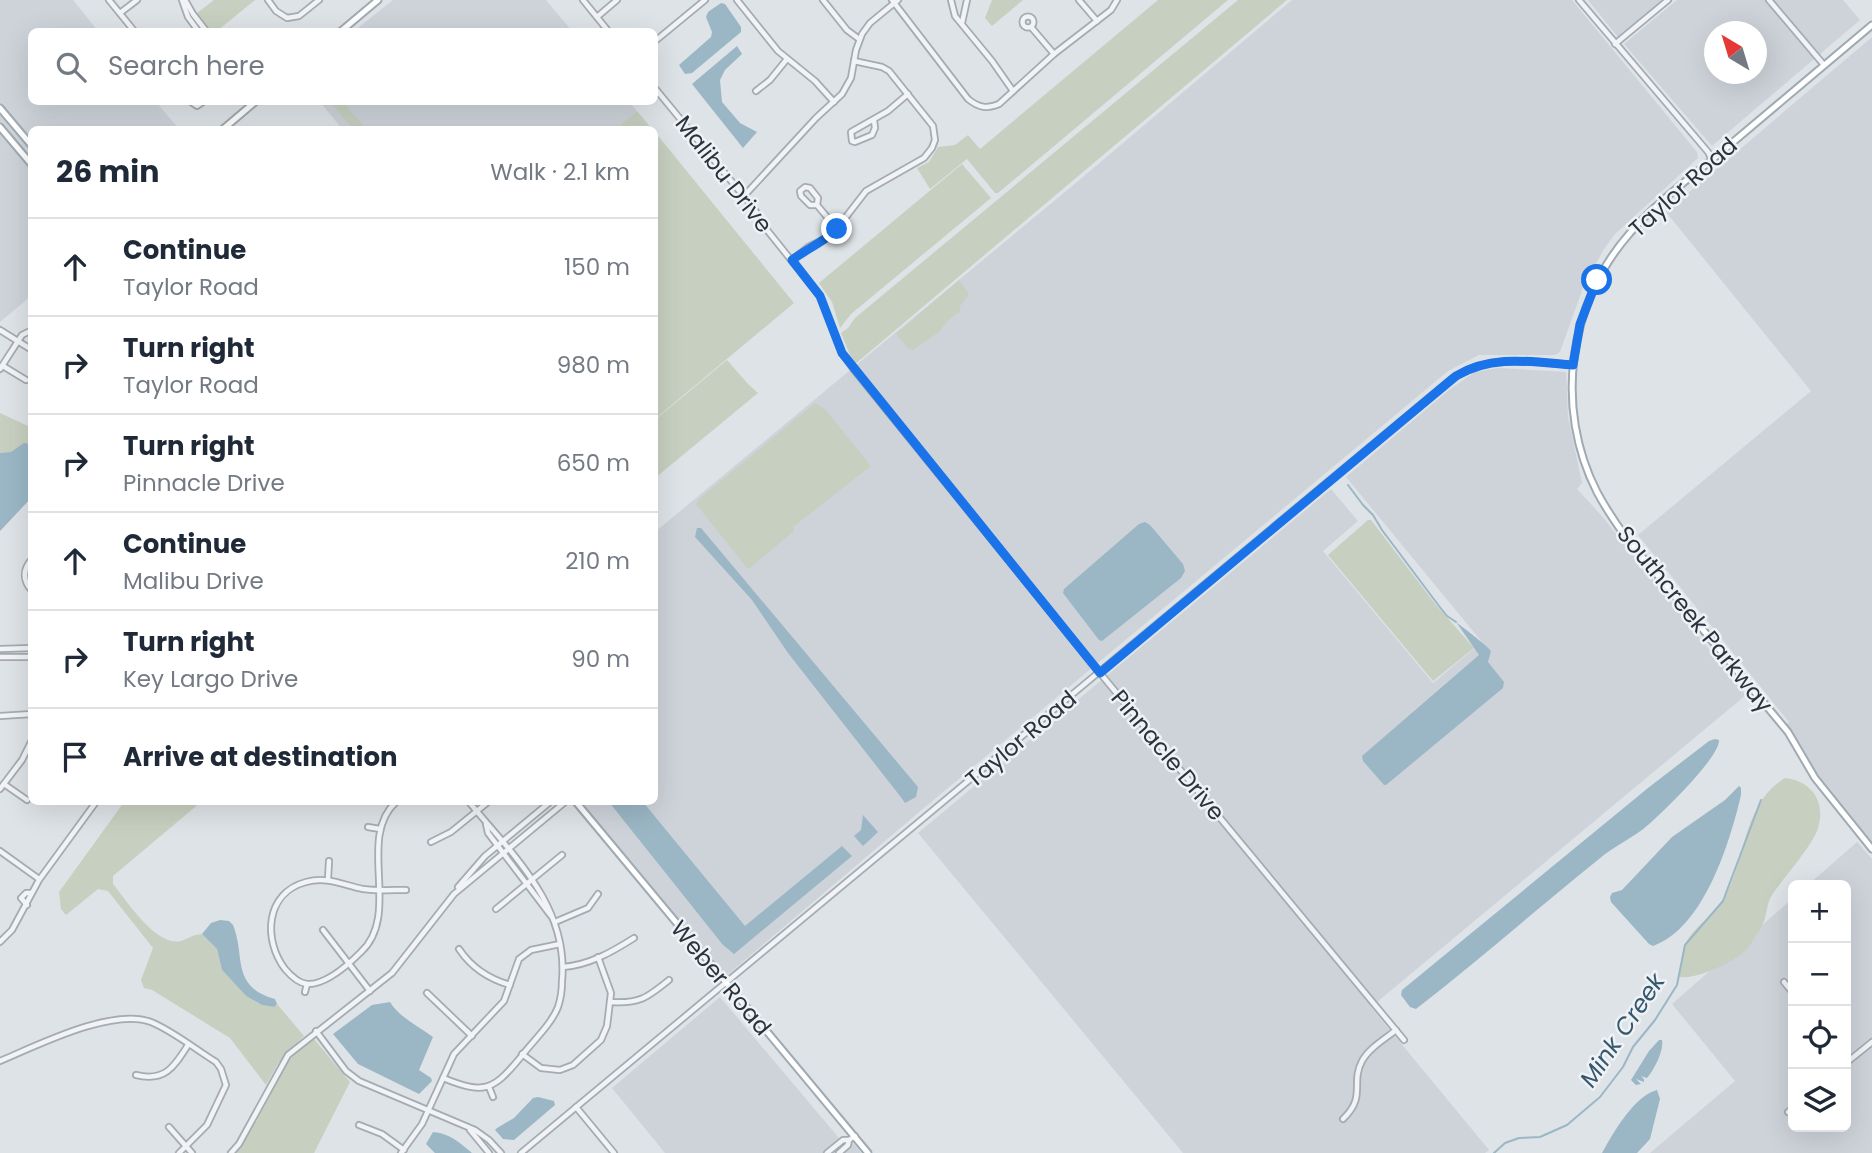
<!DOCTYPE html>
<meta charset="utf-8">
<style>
body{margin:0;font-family:Poppins,sans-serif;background:#f2f2f3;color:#1f2937}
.controls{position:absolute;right:21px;bottom:21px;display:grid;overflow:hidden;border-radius:10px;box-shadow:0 7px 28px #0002}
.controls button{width:63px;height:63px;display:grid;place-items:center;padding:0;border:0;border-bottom:2px solid #e0e1e3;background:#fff;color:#1f2937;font:35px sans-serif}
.compass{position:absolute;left:1704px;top:21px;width:63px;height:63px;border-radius:50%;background:#fff;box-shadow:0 7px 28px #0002;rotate:322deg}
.stop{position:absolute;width:21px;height:21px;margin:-16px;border:5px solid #1a73e8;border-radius:50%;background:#fff}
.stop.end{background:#1a73e8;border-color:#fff;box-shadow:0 2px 7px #0008}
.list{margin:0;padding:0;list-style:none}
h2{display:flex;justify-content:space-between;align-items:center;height:91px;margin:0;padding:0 28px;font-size:30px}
h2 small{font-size:23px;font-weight:400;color:#747a83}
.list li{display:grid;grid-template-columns:46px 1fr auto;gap:21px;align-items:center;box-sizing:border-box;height:98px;padding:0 28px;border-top:2px solid #e0e1e3}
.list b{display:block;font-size:26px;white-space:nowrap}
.list p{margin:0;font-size:23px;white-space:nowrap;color:#747a83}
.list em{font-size:23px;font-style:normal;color:#747a83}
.icon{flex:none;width:38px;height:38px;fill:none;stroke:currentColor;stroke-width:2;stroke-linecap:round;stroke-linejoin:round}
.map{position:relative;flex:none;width:1872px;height:1153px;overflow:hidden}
.search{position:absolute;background:#fff;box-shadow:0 7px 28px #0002;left:28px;top:28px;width:630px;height:77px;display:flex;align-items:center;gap:18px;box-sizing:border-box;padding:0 24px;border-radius:10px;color:#747a83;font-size:26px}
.panel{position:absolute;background:#fff;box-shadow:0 7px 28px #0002;left:28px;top:126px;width:630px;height:679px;border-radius:10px}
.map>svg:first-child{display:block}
</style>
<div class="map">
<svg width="1872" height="1153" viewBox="0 0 1872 1153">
<rect width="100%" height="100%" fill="#dee3e7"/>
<!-- built -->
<g fill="#cdd3d9" fill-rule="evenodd">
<polygon points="0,0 73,0 98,31 32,32 32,102 156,102 179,129 32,130 31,296 0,322"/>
<polygon points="393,0 546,0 572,31 354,31"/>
<polygon points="1292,0 1572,0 1697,152 1698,158 1615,234 1604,249 1584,285 1560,352 1555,355 1479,355 1448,371 918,813 725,977 582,802 654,802 655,532 1071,187"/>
<polygon points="1588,0 1662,0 1618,37"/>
<path d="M1677 0H1843L1860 20 1712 146 1624 44ZM1714 32H1756V74H1714Z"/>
<polygon points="1872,37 1872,846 1816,777 1785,726 1789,722 1638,535 1811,391 1666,212"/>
<polygon points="320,102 629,102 637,111 615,129 343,130"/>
<polygon points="1499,368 1566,372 1568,417 1582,483 1577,489 1601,515 1746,695 1371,1007 1489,1150 1485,1153 1183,1153 918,833 1331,489 1358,521 1323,551 1433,683 1482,642 1346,477 1449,390 1475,372"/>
<polygon points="1857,842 1872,859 1872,1153 1650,1153 1735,1081 1672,1004 1793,898 1793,1127 1846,1127 1846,885 1808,885"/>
<polygon points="720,997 839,1138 854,1144 861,1153 665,1153 612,1088"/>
</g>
<!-- green -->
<g fill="#c7d0c0">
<polygon points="214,0 255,0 217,31 211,31 196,14"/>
<polygon points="992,0 1023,0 992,26 985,18"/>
<polygon points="1158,0 1228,0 998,193 995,193 967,159 930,189 917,168 929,162 938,147 955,145 968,135 980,149"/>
<polygon points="1238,0 1287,0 854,365 841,333 848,328 855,318"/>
<polygon points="330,102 343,102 366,129 353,129"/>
<polygon points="637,111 652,129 615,129"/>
<polygon points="655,132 794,303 655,419"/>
<polygon points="962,164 991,198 851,314 840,328 832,302 819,283"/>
<path d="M959 280 969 294 960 306V312C951 317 948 320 942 328 935 337 922 343 913 350L909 349 896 334Z"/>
<polygon points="727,360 748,384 758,393 655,478 655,420"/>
<polygon points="815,403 825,409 871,466 793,527 794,531 749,569 747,568 696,504 699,499"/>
<polygon points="0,413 32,428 31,498 0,531"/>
<polygon points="1368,520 1371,520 1436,605 1474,648 1433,681 1328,555"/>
<path d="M1785 778C1812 781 1826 802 1818 828 1812 847 1783 878 1772 895 1766 904 1767 917 1762 926 1758 933 1752 942 1747 949 1735 962 1696 980 1679 977 1681 967 1681 955 1685 945 1692 928 1713 916 1723 900 1746 862 1742 803 1785 778Z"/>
<path d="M124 802H201L113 876V884C127 901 156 947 181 941 189 938 192 935 202 934L217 949 222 970 246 996 262 1005 274 1007 277 1004 304 1036 282 1057 288 1062 297 1051 314 1039 350 1082 314 1153H236L252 1129 284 1068 279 1062 266 1085 230 1038 152 990 144 988 141 980 153 948 108 891 98 889 66 915 61 909 59 892Z"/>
</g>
<!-- water -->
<g fill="#9bb7c5">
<polygon points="721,3 725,4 741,27 741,32 692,73 685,74 679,65 711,37 712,32 706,17 708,12"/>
<polygon points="737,46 742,54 725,70 720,80 722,102 740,123 757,132 743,148 692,84"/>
<polygon points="24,443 31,444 31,498 0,531 0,453 11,452"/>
<polygon points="1145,522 1150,525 1183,564 1185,571 1181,578 1102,641 1099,640 1063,593 1064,589 1139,524"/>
<polygon points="697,528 701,528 918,787 916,797 905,803 900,796 788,653 752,600 695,537"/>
<path d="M1456 622C1466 630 1484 643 1491 651L1488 662 1504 682 1503 688 1386 785H1384L1363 761 1362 756 1479 655Z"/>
<path d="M1715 739 1719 740C1720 757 1662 813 1648 825 1633 838 1614 846 1599 859 1538 908 1479 960 1416 1009L1410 1007 1401 995 1402 990 1648 788 1709 741Z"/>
<path d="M1739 786 1741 788V795C1730 842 1704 928 1653 946L1649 944 1611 902 1610 897 1612 893 1622 890 1672 837 1725 800Z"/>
<polygon points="609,802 643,802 745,926 842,846 852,856 734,954 723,945"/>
<polygon points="863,815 878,832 863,846 854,836 861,830"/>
<path d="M220 920 229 921 233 925C246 957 230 986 275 999L277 1004 274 1007 262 1005 246 996 222 970 217 949 202 934 211 923Z"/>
<path d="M390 1002C399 1017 418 1026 433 1037L419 1070 431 1078 432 1081 419 1094 358 1064 333 1034 372 1005Z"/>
<path d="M1659 1040H1662C1664 1051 1654 1070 1647 1078L1641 1076 1644 1079V1082L1636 1079 1641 1084 1636 1085 1631 1080 1649 1051Z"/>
<path d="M1657 1090 1660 1099 1650 1139 1637 1153H1602C1613 1133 1634 1096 1657 1090Z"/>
<polygon points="538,1097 554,1101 555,1105 514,1140 503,1139 495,1130 497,1128 514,1118 533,1098"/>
<path d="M433 1132C449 1133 459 1142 472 1153H435L426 1144Z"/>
</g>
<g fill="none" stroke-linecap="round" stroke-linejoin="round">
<!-- stream -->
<g stroke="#9bb7c5" stroke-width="2">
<polyline points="1348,485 1363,505 1373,515 1382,530 1439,606 1447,616 1456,622"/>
<polyline points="1494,1153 1505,1143 1519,1138 1540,1137 1567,1125 1600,1097 1623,1067 1633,1047 1655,1020 1677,985 1685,945 1723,901 1761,800"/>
</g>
<!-- minor casing -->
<g stroke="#a4abb1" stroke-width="8">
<g id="minor">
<polyline points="109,0 135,32"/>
<polyline points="182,0 188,17 199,32"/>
<polyline points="185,0 193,14 207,32"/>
<polyline points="268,0 276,11 287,18 299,16 319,0"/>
<polyline points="583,0 609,32"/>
<polyline points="737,0 778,51 815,81 834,102"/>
<polyline points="823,0 847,30 859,39"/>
<path d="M892 0 968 99C979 108 987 109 999 104L1054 54 1111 10 1117 0"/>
<polyline points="951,0 955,16 992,61 1013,91"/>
<polyline points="1079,0 1097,21"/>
<polyline points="1579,0 1708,152 1712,160"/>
<polyline points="1769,0 1824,65"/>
<polyline points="120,13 137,0"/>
<circle cx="1028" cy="22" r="5.5"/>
<polyline points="597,17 617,0"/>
<polyline points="962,23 967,0"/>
<polyline points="1031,27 1054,54"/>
<polyline points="654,42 705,0"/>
<polyline points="1615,44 1668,0"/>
<polyline points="654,87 755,210 763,225 820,296 842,353 854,370 1100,673 1404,1040"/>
<polyline points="756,91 770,80 787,59"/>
<polyline points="191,102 197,106 203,102"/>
<polyline points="874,120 875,128 872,135 855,142 852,141 851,132 888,111 908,94"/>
<polyline points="744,196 816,118 842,94 851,78 856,50 862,34 870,23 898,0"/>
<polyline points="817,205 810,205 801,196 800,191 805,187 810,188 818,198 817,205 837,229"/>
<polyline points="792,260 808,247 832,235 866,191 924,158 932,148 935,140 933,126 889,71 882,67 854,61"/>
<polyline points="0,330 32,350"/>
<polyline points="3,366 26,380"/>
<polyline points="0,369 22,335 32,330"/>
<path d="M32 559C22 570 23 581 32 591"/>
<polyline points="0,649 32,648"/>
<polyline points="0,657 32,657"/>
<polyline points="0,716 32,714"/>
<polyline points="4,784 27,800"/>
<polyline points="0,789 22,760 32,740"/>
<path d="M396 802C356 838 402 914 361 952 348 965 326 985 307 984 299 983 290 975 285 969 263 940 265 893 306 882 327 876 343 885 363 889 377 891 392 890 406 890"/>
<polyline points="486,824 488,833 551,916"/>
<polyline points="368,827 380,829"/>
<polyline points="431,842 451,832 488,802"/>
<polyline points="0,851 39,879"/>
<polyline points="328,879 329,861"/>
<polyline points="458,887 485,856 550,802"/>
<polyline points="27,905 21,898 26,893 31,893"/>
<polyline points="496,909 562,855"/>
<polyline points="555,922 588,908 598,894"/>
<polyline points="323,930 370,991"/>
<polyline points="0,942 12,930 39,880 96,802"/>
<path d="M459 949C471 967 489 979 510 985"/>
<path d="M563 967C589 965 612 952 634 938"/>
<polyline points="1784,982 1793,993"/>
<polyline points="305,992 307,984"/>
<polyline points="427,993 472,1036"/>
<path d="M610 1002C639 1004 647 998 669 980"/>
<polyline points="316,1031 346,1071 359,1081 475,1130 489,1140 501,1153"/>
<polyline points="522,1054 541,1068 560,1070 573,1065 601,1040 607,1026 611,993 598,957"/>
<path d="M0 1061C36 1046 113 1007 151 1022 173 1031 195 1049 216 1062L221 1069 226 1085 207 1125 179 1153"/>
<polyline points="1846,1063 1872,1042"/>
<path d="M136 1075C165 1082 174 1067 188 1045"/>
<path d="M443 1078C483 1094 492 1092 520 1058 532 1042 551 1025 558 1007 561 998 562 989 562 981 569 906 512 854 469 802"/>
<polyline points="489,1087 493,1097"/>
<polyline points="576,1107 614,1153"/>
<polyline points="1788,1112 1793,1108"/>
<path d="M1343 1119C1367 1096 1350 1084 1362 1061 1369 1048 1385 1039 1396 1030"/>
<polyline points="359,1125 382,1134 404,1150"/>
<polyline points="169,1127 192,1153"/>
<polyline points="470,1130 489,1153"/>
<polyline points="231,1153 239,1144 288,1055 392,973 454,894 565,802"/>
<polyline points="401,1153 422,1124 454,1054 504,1001 519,959 531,950 560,944"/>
<path d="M521 1153 1450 380C1487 353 1530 362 1573 365"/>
<polyline points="827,1153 843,1140 849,1140 855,1136"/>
<polyline points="839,1153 848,1145 849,1140"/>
</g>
</g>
<!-- major casing -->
<g stroke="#9faab2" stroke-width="9">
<g id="major">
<path d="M1872 25C1823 66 1774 107 1726 148 1693 176 1657 201 1630 233 1568 303 1554 408 1597 492 1605 507 1615 522 1625 536L1788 732 1815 778 1872 849"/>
<polyline points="340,32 378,0"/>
<polyline points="0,108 32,146"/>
<polyline points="0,127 32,165"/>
<polyline points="222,130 255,102"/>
<polyline points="576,802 868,1153"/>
</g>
</g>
<!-- minor -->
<use href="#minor" stroke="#f1f3f6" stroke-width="4.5"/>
<!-- major -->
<use href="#major" stroke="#fff" stroke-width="5"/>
</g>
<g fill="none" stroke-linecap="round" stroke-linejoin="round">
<!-- route -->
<path stroke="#1a73e8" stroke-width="9" d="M837 229C827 240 805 250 792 260L820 296 842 353 1100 673 1456 376C1492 354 1533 362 1573 365L1580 324 1597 280"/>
</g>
<g text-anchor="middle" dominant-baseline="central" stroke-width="5" stroke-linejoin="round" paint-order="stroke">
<!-- street labels -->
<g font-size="23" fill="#29333d" stroke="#eef2f5">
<text transform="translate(724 174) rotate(52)">Malibu Drive</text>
<text transform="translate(1683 187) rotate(-42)">Taylor Road</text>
<text transform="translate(1695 619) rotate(51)">Southcreek Parkway</text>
<text transform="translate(1021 739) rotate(-40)">Taylor Road</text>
<text transform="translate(1168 755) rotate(50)">Pinnacle Drive</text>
<text transform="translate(721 978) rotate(50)">Weber Road</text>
</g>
<!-- water labels -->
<g font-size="24" font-style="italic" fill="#35586e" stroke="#eef2f5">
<text transform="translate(1622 1030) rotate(-56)">Mink Creek</text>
</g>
</g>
</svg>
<div class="controls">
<button>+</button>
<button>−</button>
<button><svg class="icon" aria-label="locate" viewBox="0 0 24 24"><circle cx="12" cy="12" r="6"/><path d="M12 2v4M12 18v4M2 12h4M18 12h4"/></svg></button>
<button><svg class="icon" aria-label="layers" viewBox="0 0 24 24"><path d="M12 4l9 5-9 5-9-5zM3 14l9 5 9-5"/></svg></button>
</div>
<svg class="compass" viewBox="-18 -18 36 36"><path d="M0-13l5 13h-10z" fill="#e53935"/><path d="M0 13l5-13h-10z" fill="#747a83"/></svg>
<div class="stop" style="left:1597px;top:280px"></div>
<div class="stop end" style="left:837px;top:229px"></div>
<div class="search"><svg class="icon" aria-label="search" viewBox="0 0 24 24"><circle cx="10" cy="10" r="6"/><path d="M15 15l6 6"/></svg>Search here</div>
<section class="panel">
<h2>26 min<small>Walk · 2.1 km</small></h2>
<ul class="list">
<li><svg class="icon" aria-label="ahead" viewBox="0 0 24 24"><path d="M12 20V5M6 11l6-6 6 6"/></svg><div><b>Continue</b><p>Taylor Road</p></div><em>150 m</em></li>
<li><svg class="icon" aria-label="right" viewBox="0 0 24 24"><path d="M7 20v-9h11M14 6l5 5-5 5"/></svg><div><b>Turn right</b><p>Taylor Road</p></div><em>980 m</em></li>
<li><svg class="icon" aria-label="right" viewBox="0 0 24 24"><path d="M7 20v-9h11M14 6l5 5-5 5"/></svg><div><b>Turn right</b><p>Pinnacle Drive</p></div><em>650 m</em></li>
<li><svg class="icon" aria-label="ahead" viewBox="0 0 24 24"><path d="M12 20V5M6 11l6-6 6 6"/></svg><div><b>Continue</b><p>Malibu Drive</p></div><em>210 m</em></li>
<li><svg class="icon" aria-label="right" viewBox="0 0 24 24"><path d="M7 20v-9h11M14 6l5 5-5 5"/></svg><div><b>Turn right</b><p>Key Largo Drive</p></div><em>90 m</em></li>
<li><svg class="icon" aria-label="arrive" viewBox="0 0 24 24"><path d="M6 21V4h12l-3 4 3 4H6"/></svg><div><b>Arrive at destination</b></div></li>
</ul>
</section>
</div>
